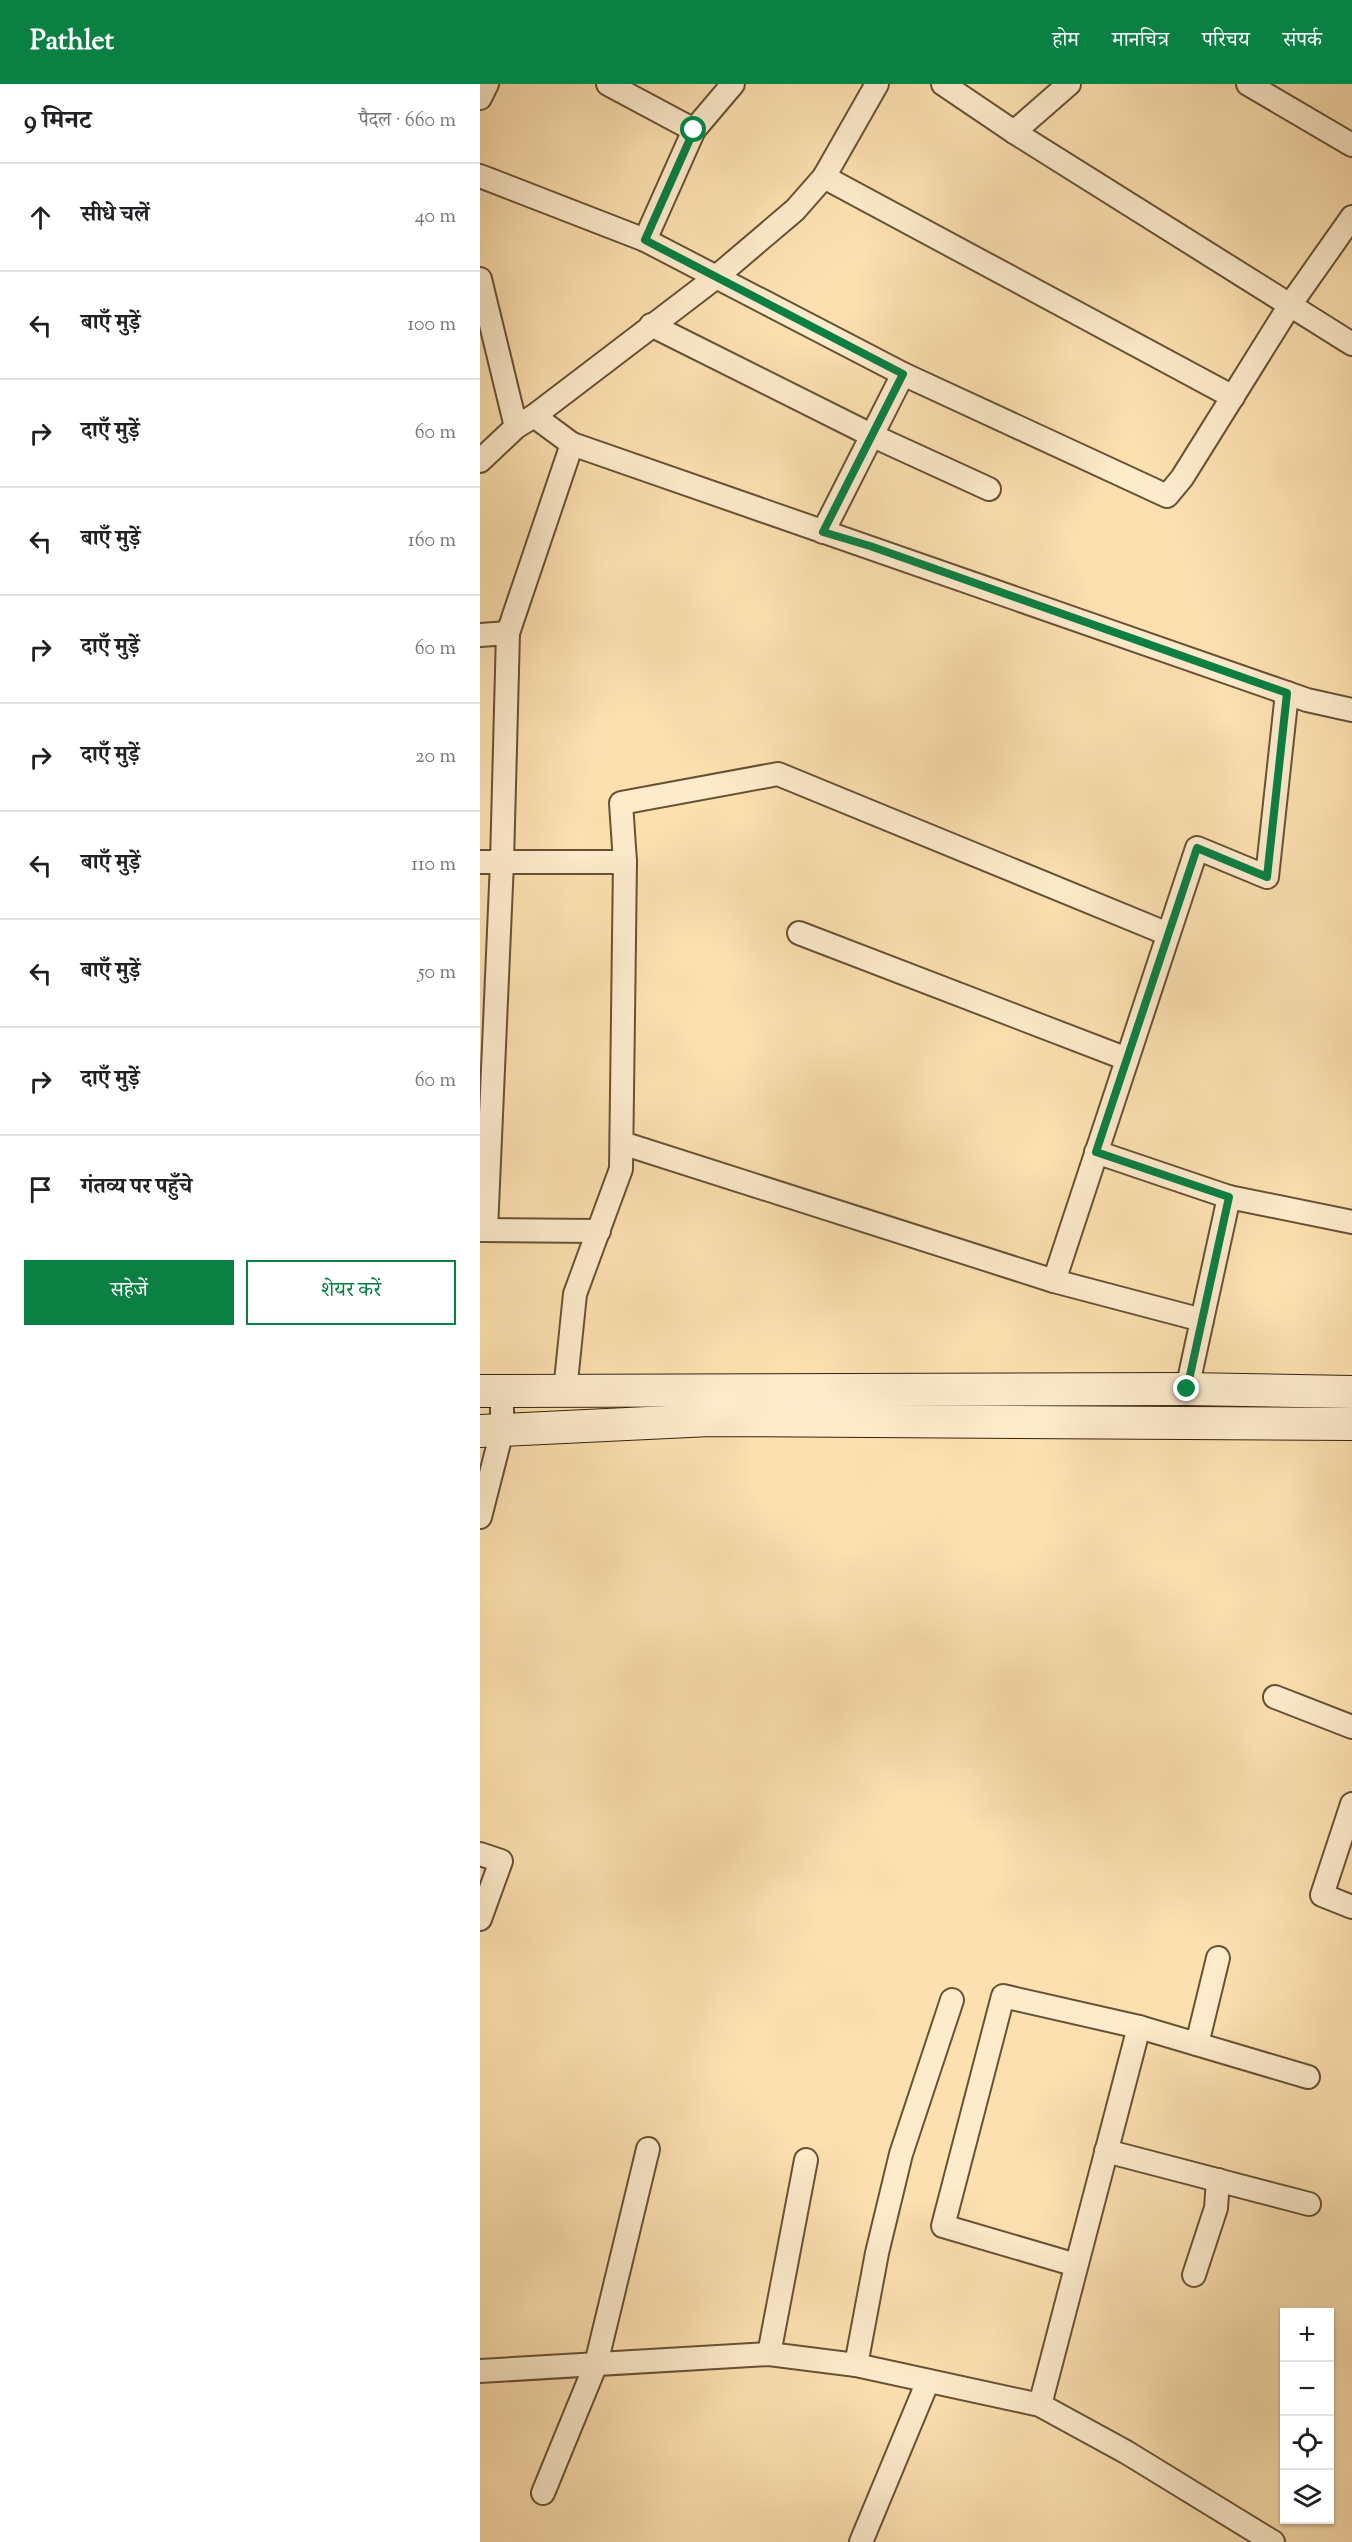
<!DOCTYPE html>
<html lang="hi">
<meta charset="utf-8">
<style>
body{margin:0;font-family:"Sorts Mill Goudy","Noto Serif Devanagari",serif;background:#f2f2f2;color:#202124}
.controls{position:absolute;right:18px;bottom:18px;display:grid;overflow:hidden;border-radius:0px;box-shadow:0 2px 4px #0004}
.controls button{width:54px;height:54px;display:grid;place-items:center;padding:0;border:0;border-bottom:2px solid #e0e0e0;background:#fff;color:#202124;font:30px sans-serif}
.stop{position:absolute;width:18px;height:18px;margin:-14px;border:4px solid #0b8043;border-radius:50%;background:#fff}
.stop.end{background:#0b8043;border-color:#fff;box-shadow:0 2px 6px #0008}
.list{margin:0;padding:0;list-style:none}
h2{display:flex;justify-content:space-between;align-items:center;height:78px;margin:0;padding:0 24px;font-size:26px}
h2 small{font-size:20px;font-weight:400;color:#757577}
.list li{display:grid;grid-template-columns:39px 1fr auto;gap:18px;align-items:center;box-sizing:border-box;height:108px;padding:0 24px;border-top:2px solid #e0e0e0}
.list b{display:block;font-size:22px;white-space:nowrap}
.list em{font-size:20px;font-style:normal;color:#757577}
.actions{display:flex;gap:12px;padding:18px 24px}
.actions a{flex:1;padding:14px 0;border:2px solid #0b8043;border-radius:0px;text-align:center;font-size:21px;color:#0b8043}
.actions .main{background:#0b8043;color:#fff}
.icon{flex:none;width:33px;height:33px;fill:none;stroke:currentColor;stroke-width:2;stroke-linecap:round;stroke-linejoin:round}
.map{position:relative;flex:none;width:872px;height:2458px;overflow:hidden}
header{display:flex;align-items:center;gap:36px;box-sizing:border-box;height:84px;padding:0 30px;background:#0b8043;color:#fff}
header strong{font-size:28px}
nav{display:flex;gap:33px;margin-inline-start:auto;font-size:21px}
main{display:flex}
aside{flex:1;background:#fff}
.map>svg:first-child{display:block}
</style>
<header>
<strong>Pathlet</strong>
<nav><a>होम</a><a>मानचित्र</a><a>परिचय</a><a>संपर्क</a></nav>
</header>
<main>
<aside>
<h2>9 मिनट<small>पैदल · 660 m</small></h2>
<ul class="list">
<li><svg class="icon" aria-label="ahead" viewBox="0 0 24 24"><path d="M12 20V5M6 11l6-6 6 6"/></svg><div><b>सीधे चलें</b></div><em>40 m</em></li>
<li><svg class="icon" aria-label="left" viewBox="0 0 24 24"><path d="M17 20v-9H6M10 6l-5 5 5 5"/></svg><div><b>बाएँ मुड़ें</b></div><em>100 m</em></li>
<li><svg class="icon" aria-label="right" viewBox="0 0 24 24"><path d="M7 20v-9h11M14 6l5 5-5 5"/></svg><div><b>दाएँ मुड़ें</b></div><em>60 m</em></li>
<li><svg class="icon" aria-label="left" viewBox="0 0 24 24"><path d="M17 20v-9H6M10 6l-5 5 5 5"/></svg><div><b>बाएँ मुड़ें</b></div><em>160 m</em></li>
<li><svg class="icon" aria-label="right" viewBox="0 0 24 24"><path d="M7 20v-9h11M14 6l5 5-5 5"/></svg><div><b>दाएँ मुड़ें</b></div><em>60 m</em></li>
<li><svg class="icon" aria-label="right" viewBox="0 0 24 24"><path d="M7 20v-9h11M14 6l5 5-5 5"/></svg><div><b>दाएँ मुड़ें</b></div><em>20 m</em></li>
<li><svg class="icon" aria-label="left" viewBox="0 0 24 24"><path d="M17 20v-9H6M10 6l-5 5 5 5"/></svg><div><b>बाएँ मुड़ें</b></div><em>110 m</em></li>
<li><svg class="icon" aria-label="left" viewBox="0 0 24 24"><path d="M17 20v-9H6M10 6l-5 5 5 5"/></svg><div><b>बाएँ मुड़ें</b></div><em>50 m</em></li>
<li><svg class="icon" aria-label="right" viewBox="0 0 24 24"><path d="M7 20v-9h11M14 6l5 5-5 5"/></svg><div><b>दाएँ मुड़ें</b></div><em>60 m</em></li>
<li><svg class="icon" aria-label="arrive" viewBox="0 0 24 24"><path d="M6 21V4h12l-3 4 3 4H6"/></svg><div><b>गंतव्य पर पहुँचे</b></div></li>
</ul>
<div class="actions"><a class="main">सहेजें</a><a>शेयर करें</a></div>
</aside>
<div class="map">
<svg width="872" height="2458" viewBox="0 0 872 2458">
<rect width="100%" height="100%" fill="#fce0b0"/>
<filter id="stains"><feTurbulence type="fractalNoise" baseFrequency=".00333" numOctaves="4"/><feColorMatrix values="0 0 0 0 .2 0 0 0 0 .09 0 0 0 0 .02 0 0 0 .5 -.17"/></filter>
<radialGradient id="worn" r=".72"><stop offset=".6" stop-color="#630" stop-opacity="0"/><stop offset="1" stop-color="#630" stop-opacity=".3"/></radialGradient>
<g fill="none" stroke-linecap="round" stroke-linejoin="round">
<!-- street casing -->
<g stroke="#685234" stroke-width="26">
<g id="street">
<polyline points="128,0 214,46"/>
<polyline points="463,0 534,48 872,260"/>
<polyline points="768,0 872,61"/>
<polyline points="0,14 7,0"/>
<polyline points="534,48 589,0"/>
<polyline points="0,92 165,156 423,290 687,412 702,394 810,221 872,133"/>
<polyline points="344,93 753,313"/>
<polyline points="165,156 214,46 253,0"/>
<polyline points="0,195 36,343"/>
<polyline points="171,241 391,351 509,405"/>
<polyline points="92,360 827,616 872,626"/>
<polyline points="0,377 36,343 54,332 235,194 315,126 344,93 397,0"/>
<polyline points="343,448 423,290"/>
<polyline points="28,549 92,360 54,332"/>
<polyline points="0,551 28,549 22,778 6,1146"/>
<polyline points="0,778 145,778 141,1085 95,1210 85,1307"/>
<polyline points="145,778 141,719 298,690 688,850"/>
<polyline points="319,849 647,975"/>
<polyline points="142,1059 574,1197"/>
<polyline points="616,1068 749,1113 872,1138"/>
<polyline points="0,1146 119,1147"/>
<polyline points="722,1236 749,1113"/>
<polyline points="707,1305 722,1236 574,1197 717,764 787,793 807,609"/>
<polyline points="0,1433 22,1347 22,1307"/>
<polyline points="795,1613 872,1643"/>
<polyline points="872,1720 842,1811 872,1823"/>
<polyline points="0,1770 21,1777 0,1835"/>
<polyline points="717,1960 738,1874"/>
<polyline points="626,2067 829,2120"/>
<polyline points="596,2181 463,2142 523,1912 659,1943 828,1993"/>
<polyline points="714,2191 736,2124 738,2096"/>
<polyline points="289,2270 326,2076"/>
<polyline points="376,2281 397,2169 421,2070 472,1916"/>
<polyline points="0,2287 289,2270 376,2281 560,2321 646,2368 793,2458"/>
<polyline points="560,2321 659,1943"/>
<polyline points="63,2409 116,2280 168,2065"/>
<polyline points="381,2458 448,2297"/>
</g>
</g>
<!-- secondary casing -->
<g stroke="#36220a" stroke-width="34">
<g id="secondary">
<polyline points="0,1307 707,1305 872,1308"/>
<polyline points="0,1347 230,1336 872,1340"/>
</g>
</g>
<!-- street -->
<use href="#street" stroke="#fdebcc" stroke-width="22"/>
<!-- secondary -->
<use href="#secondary" stroke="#fdebcc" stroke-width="32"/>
</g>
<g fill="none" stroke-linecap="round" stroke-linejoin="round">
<!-- route -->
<polyline stroke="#0b8043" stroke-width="8" points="214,46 165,156 423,290 343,448 390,462 807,609 787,793 717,764 616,1068 749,1113 707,1305"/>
</g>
<rect width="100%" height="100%" filter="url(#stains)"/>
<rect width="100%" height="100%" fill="url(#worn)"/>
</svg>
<div class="controls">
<button>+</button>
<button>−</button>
<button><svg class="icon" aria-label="locate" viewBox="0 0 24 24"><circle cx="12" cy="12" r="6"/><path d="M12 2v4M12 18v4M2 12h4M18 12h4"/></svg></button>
<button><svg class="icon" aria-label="layers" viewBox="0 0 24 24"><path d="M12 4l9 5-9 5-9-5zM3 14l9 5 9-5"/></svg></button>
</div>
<div class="stop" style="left:214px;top:46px"></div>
<div class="stop end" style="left:707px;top:1305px"></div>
</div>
</main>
